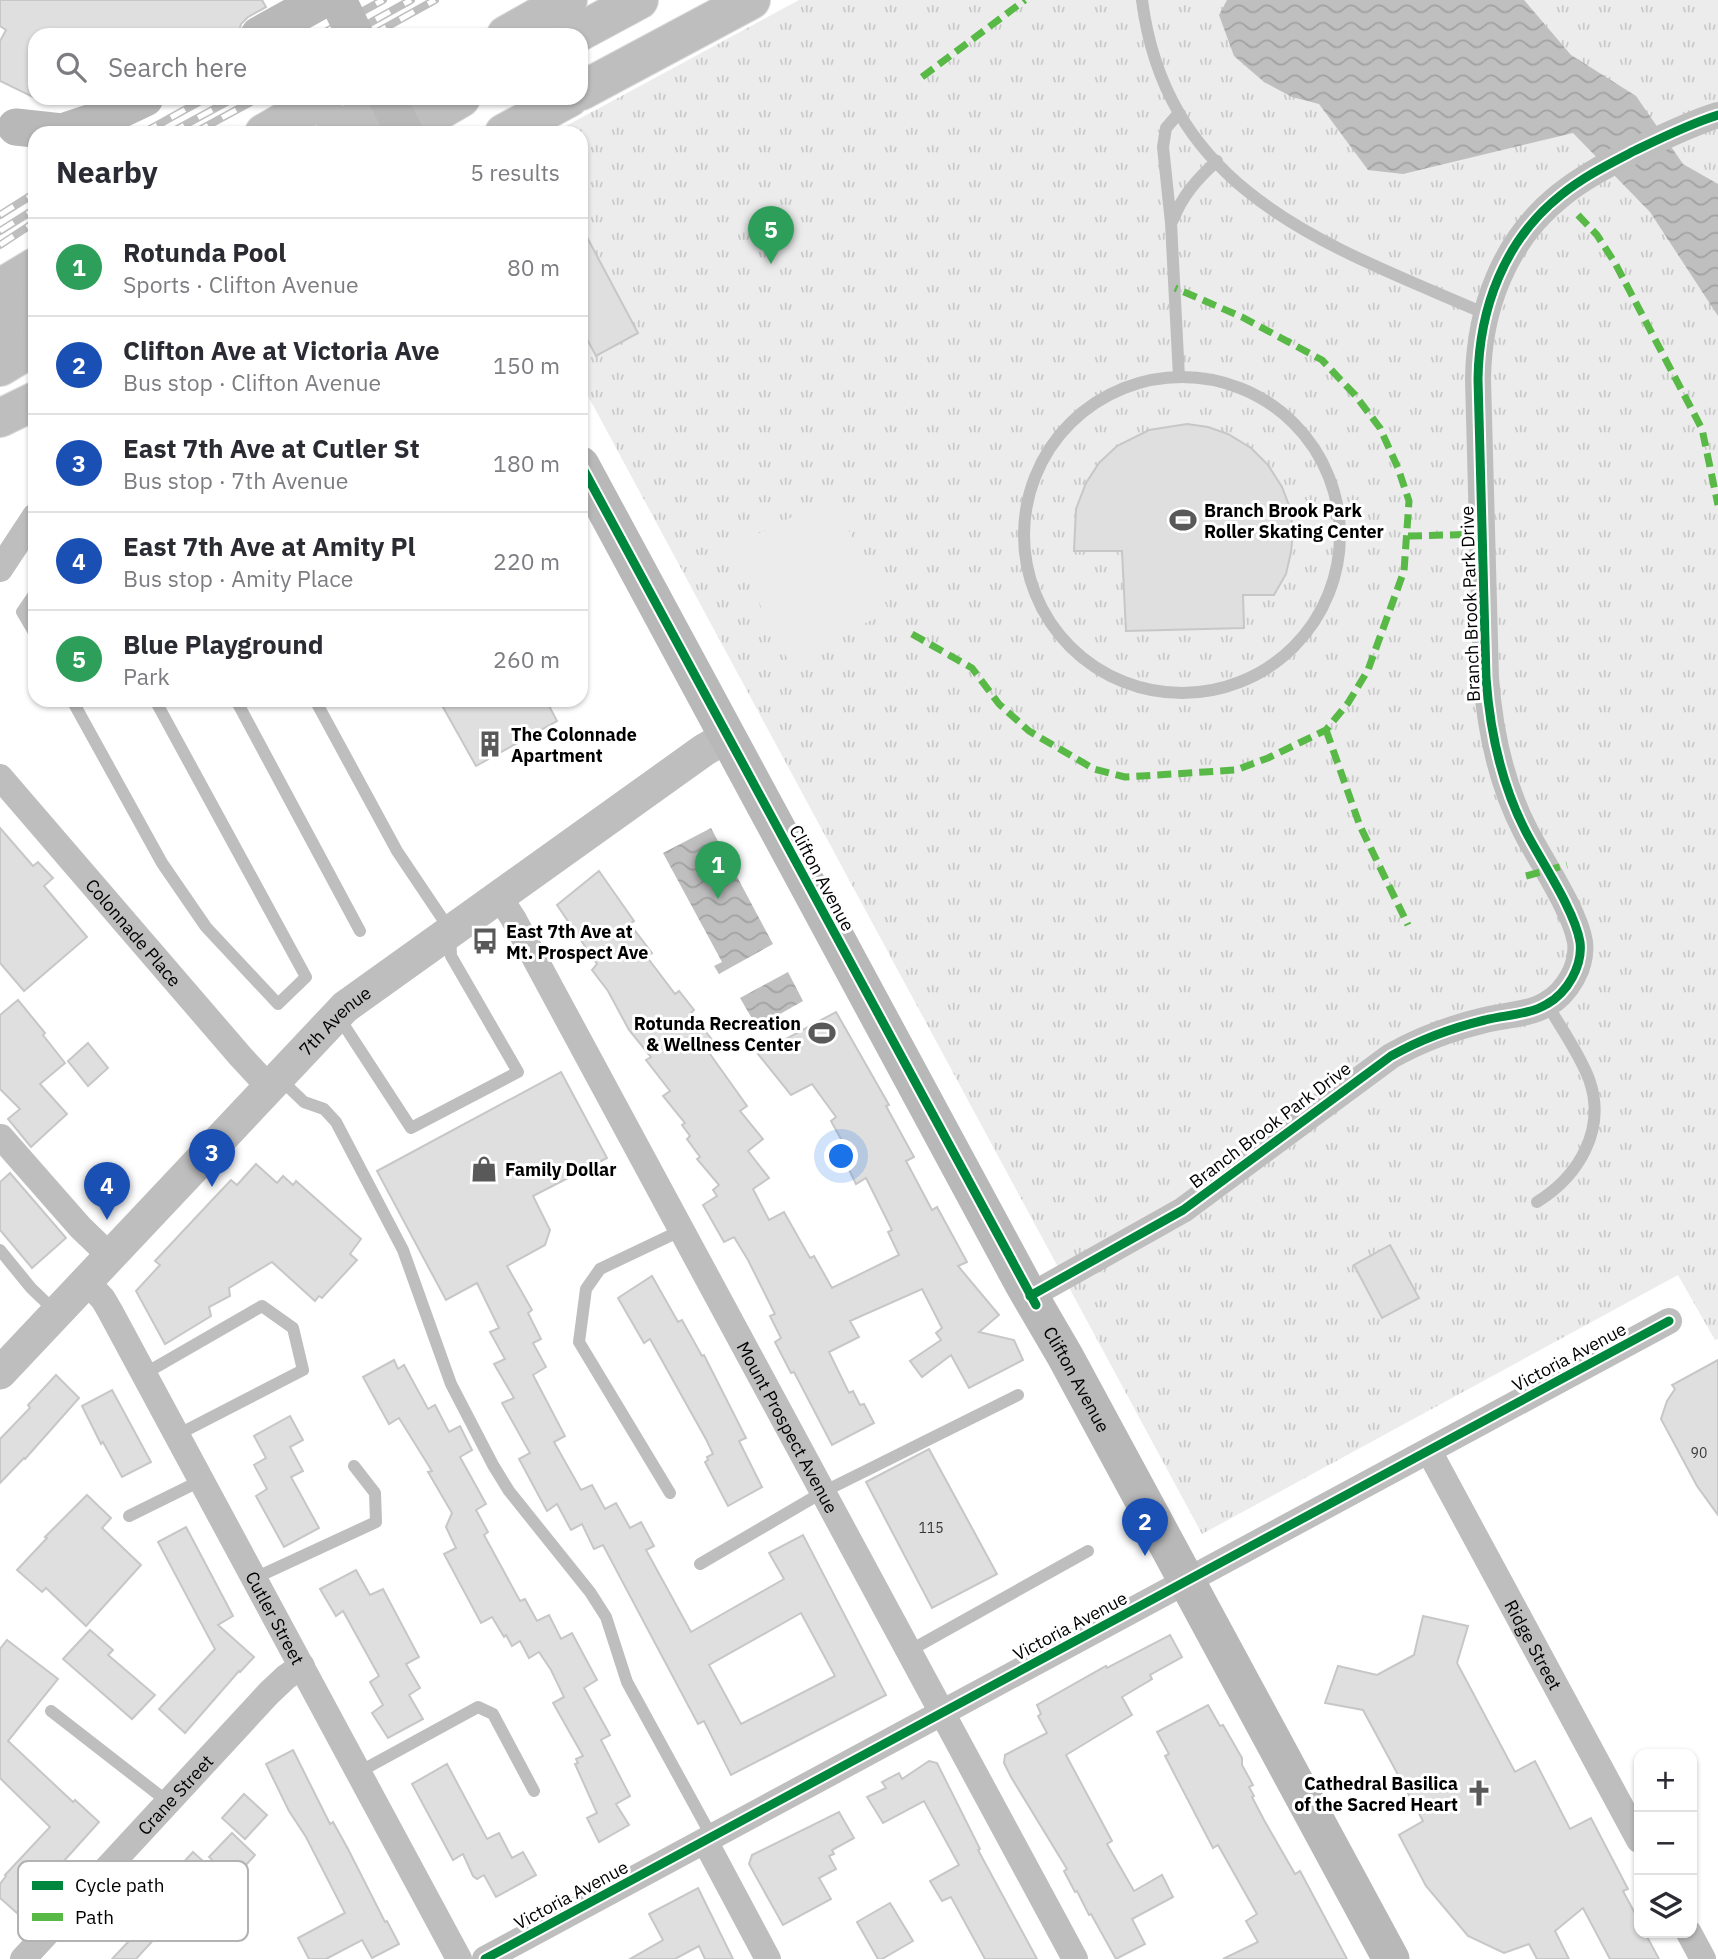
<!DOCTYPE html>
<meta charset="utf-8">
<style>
body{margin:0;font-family:"IBM Plex Sans",sans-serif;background:#f7f7f7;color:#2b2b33}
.controls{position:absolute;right:21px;bottom:21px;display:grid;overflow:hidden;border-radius:14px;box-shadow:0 2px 5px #0004}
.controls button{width:63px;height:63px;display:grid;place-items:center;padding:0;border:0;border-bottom:2px solid #e1e1e2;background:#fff;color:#2b2b33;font:35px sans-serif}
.you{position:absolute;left:842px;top:1157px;width:24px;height:24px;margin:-18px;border:5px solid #fff;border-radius:50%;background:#1a73e8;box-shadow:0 0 0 10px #1a73e833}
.badge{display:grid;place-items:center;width:46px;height:46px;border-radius:50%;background:#595959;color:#fff;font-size:23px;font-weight:700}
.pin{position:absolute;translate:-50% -58px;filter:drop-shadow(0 2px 4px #0008)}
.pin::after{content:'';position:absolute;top:37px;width:24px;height:21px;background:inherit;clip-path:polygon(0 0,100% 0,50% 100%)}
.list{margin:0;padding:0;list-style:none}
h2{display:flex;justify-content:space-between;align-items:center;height:91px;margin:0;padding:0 28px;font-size:30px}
h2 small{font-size:23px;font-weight:400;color:#7c7c81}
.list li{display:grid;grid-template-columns:46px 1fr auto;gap:21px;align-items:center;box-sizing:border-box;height:98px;padding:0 28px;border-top:2px solid #e1e1e2}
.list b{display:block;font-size:26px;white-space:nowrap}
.list p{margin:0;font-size:23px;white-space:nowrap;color:#7c7c81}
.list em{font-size:23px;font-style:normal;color:#7c7c81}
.icon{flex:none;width:38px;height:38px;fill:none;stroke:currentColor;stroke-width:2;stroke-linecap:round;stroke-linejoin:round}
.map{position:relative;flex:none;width:1718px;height:1959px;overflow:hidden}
.search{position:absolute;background:#fff;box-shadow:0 2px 5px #0004;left:28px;top:28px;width:560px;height:77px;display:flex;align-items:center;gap:18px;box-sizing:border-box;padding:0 24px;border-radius:21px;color:#7c7c81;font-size:26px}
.panel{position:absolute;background:#fff;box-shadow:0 2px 5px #0004;left:28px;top:126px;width:560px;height:581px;border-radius:21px}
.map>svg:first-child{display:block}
</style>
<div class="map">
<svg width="1718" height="1959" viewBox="0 0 1718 1959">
<defs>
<pattern id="park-tufts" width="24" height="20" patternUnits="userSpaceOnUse" patternTransform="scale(1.75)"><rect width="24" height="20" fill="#ececec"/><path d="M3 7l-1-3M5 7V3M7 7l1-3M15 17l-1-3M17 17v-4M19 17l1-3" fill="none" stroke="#c9c9c9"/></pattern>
<pattern id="water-waves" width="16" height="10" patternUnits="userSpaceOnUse" patternTransform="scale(1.75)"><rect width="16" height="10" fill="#bfbfbf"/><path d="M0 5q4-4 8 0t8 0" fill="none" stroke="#a2a2a2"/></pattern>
</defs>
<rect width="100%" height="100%" fill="#fff"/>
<!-- park -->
<polygon fill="url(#park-tufts)" points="799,0 1718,0 1718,1339 1715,1340 1678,1275 1202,1534 581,383 581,133 553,133"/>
<!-- garden -->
<polygon fill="#ececec" points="832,497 889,611 789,662 731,547"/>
<!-- water -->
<g fill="url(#water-waves)">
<polygon points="1227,0 1524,0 1571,55 1636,96 1683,164 1718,184 1718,316 1650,212 1573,133 1403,174 1368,170 1319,104 1292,97 1264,82 1234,56 1219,15"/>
<polygon points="711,828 773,944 719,974 714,966 722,962 663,853"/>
<polygon points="788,972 803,1001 757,1027 740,998"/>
</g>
<!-- building -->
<g fill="#dfdfdf" stroke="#c7c7c7" stroke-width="2" fill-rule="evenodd">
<polygon points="0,0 262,0 266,7 248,17 241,24 239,32 233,35 35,35 35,98 0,81 0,41 6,30 0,26"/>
<polygon points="581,226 638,333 596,356 581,328"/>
<polygon points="1187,424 1208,427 1228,434 1251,448 1268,465 1282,487 1290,508 1293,531 1291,552 1286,574 1274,595 1243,595 1244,628 1126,631 1122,551 1074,551 1076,509 1086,483 1099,463 1117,446 1149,430"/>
<polygon points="439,700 546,700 557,721 476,766"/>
<polygon points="0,828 33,866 38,862 53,878 44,886 87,937 24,991 0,963"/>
<polygon points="599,871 634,921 630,924 652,953 647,957 675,994 679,991 694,1010 691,1013 713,1041 705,1047 747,1106 740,1111 763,1139 748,1151 769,1178 753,1189 769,1220 784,1212 810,1258 814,1256 832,1288 899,1255 888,1232 892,1230 866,1178 856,1184 840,1151 846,1148 831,1121 836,1117 812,1084 791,1095 758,1054 836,1012 889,1105 886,1106 914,1157 906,1161 932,1210 937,1207 967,1262 958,1266 999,1315 979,1332 1014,1340 1023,1360 969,1388 951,1355 922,1377 910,1361 941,1340 936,1333 942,1328 922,1289 850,1321 859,1337 829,1352 849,1393 853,1391 860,1405 864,1404 874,1423 832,1445 794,1372 791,1373 775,1342 781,1338 770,1316 775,1314 748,1260 734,1237 724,1242 703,1205 717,1196 713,1190 719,1185 697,1159 700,1157 687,1139 690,1136 682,1125 685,1123 663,1096 670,1091 646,1060 651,1057 629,1030 608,991 592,970 597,964 557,905"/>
<polygon points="18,1000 45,1033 43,1035 65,1063 40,1084 67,1114 31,1147 8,1119 20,1109 0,1089 0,1015"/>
<polygon points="88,1043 108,1068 88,1086 68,1061"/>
<path d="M561 1072 607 1158 533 1196 550 1230 545 1245 507 1266 532 1310 528 1313 541 1339 533 1343 546 1367 533 1375 565 1436 554 1442 581 1490 592 1485 605 1509 616 1503 630 1528 641 1522 654 1546 646 1550 691 1632 784 1579 769 1553 803 1535 886 1695 731 1775 704 1721 698 1724 603 1545 594 1549 582 1524 571 1530 557 1504 547 1511 519 1459 530 1453 502 1403 514 1398 494 1364 505 1359 490 1332 499 1328 477 1283 446 1300 377 1171ZM801 1613 835 1676 741 1724 709 1665Z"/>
<polygon points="256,1164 277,1183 283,1176 293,1185 296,1181 361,1239 350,1254 357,1260 322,1298 319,1296 315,1301 272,1262 229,1288 230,1296 209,1307 211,1316 165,1344 136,1291 160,1265 155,1261 214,1198 231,1180 237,1185"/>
<polygon points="10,1173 66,1238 32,1268 0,1230 0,1182"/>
<polygon points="1390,1245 1419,1298 1382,1318 1354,1265"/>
<polygon points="652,1276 678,1322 682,1320 702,1356 704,1355 746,1438 739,1441 762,1487 728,1506 705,1462 708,1460 707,1457 713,1454 707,1441 650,1339 644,1343 618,1298"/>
<polygon points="394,1360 398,1369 404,1365 428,1409 435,1405 449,1432 460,1426 472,1450 460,1457 486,1504 476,1510 488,1532 484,1535 520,1601 525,1599 537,1621 549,1615 561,1639 572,1633 597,1680 584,1688 610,1735 601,1740 630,1796 616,1804 629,1825 599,1842 587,1818 597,1813 575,1764 578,1763 576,1759 583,1756 553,1703 564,1697 551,1670 539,1652 529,1658 520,1641 512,1646 506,1635 504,1637 492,1617 481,1623 444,1554 456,1548 446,1527 452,1513 428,1472 432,1471 399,1418 389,1424 363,1377"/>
<polygon points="1718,1360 1718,1515 1697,1486 1661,1419 1667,1401 1675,1389 1672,1385"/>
<polygon points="56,1375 79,1398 25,1459 24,1458 0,1483 0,1439 30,1408 28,1405"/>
<polygon points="112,1390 151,1462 122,1477 103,1442 101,1444 82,1406"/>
<polygon points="290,1416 303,1440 290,1447 303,1471 291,1477 319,1528 284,1547 256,1496 267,1489 254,1465 266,1458 254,1436"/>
<polygon points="929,1449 997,1574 932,1608 866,1482"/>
<polygon points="87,1495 111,1518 102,1528 141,1565 86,1626 46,1588 42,1592 17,1570 47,1538 45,1537"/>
<polygon points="186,1527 233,1616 218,1625 254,1657 240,1672 239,1671 185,1733 159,1709 215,1649 158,1542"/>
<polygon points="356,1570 370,1595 383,1589 419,1657 406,1664 420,1688 409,1695 423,1719 388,1738 372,1713 383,1705 370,1682 379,1676 343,1611 336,1616 320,1589"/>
<polygon points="1423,1616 1468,1626 1457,1663 1515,1772 1535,1761 1570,1829 1591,1818 1628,1889 1623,1891 1639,1921 1639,1933 1645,1933 1659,1959 1610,1959 1583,1908 1555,1931 1569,1959 1537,1959 1529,1944 1504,1953 1468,1936 1426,1886 1399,1835 1423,1821 1363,1710 1325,1703 1338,1666 1377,1675 1414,1655"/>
<polygon points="90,1630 113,1650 108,1655 155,1695 132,1719 63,1659"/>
<polygon points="1170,1635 1182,1657 1150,1675 1152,1679 1122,1697 1132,1715 1066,1755 1112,1841 1107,1844 1134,1891 1162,1875 1173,1897 1132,1919 1145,1944 1116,1959 1091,1914 1089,1915 1077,1891 1075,1892 1064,1871 1067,1869 1011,1777 1004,1763 1005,1755 1047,1733 1038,1716 1041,1714 1037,1705 1106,1666 1107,1668"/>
<polygon points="7,1640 58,1679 8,1741 73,1802 75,1800 99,1822 17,1913 0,1898 0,1884 6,1876 5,1875 50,1827 0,1778 0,1649"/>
<polygon points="1208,1705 1220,1726 1223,1725 1242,1758 1242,1765 1253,1785 1249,1787 1254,1796 1252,1797 1264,1820 1295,1874 1300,1871 1347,1959 1223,1959 1258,1942 1246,1921 1257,1914 1218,1845 1213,1848 1165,1756 1169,1754 1157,1732"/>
<polygon points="293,1750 330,1824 333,1822 348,1849 385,1922 387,1921 399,1944 372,1958 362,1940 326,1959 309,1959 298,1938 345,1913 306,1837 289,1811 266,1764"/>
<polygon points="929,1761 937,1763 980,1849 978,1850 1037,1959 985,1959 951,1897 942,1901 930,1881 959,1865 924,1801 883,1823 867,1797 886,1788 882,1782 899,1773 902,1779"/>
<polygon points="447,1764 487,1839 499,1833 512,1858 523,1852 536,1875 496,1897 484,1875 477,1879 473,1876 463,1854 453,1860 412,1784"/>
<polygon points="244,1794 267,1815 245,1839 222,1818"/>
<polygon points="839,1812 854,1838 832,1850 834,1854 829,1856 836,1869 819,1878 831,1899 783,1925 749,1864 752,1855"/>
<polygon points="232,1833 255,1855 233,1879 209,1857"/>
<polygon points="193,1852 216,1873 192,1900 201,1909 178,1934 168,1924 136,1959 112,1959 129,1941 118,1931 141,1906 151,1915 180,1884 171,1876"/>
<polygon points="698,1888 733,1959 705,1959 699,1946 675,1959 630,1959 663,1940 649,1914"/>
<polygon points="890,1903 913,1941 882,1959 878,1959 857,1922"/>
</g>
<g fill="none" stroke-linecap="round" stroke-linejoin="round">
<!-- motorway casing -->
<g stroke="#dbdbdb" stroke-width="40">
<g id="motorway">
<polyline points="506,35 568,0"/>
<polyline points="574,35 639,0"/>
<polyline points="581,91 751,0"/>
<polyline points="264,133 325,98"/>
<polyline points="334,133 395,98"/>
<polyline points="401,133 461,98"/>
<polyline points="504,133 569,98"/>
<polyline points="0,288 35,267"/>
<polyline points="0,328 35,307"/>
<polyline points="0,367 35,346"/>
<polyline points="0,418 35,401"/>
</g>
</g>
<!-- service -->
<g stroke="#bebebe" stroke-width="12">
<path d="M1142 0C1167 195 1330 246 1486 314"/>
<polyline points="1179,113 1166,128 1163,147 1171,223 1179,377"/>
<path d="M1173 220C1182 196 1197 179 1217 161"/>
<circle cx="1182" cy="535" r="158"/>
<polyline points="35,593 22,612 35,634"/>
<polyline points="72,700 162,863 206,927 278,1004 306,977 155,700"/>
<polyline points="236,700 360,931"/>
<polyline points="315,700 397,851 450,930 451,956 518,1072 411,1128 338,1016"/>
<polyline points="280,1079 304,1102 324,1109 336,1122 403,1250 451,1384 493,1465 509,1491 590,1592 606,1617 627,1682 712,1837"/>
<path d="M1537 1202C1579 1176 1607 1129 1589 1079 1579 1053 1561 1028 1547 1004"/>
<polyline points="0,1250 31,1288 56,1312"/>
<polyline points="144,1374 262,1306 293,1328 303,1370 177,1435"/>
<polyline points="670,1493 579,1342 586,1289 600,1269 682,1230"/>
<polyline points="129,1516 202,1480"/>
<polyline points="700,1564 823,1492 1018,1395"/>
<polyline points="255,1578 376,1522 375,1493 354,1466"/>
<polyline points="909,1651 1088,1551"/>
<polyline points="51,1711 168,1802"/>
<polyline points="359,1772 478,1707 493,1714 534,1791"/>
</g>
<!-- minor -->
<g stroke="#bebebe" stroke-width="26">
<polyline points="0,569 35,516"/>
<path id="s1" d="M0 777 241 1057 268 1086"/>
<path id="s2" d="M498 895 513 918 1075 1959"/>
<polyline points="1,1137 80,1227 110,1256"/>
<path id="s3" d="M86 1281 103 1299 110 1311 459 1959"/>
<path d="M1030 1296 1183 1210 1391 1056C1421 1039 1451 1028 1485 1020 1504 1015 1529 1015 1547 1004 1567 993 1583 966 1580 942 1575 911 1541 861 1526 832 1501 784 1490 732 1486 678L1478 379C1479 309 1504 240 1561 195 1583 177 1609 164 1634 151 1661 138 1689 124 1718 115"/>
<path id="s4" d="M1429 1451 1639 1840"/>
<polyline points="705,1841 768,1959"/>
<polyline points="1689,1933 1703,1959"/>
<path id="s5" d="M23 1959 269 1693 286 1677 302 1666"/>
<polyline points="485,1959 1669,1321"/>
</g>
<!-- tertiary -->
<path stroke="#bebebe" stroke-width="33" id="s6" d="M0 1373 345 1007 704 750 728 736"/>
<!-- secondary -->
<g stroke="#b8b8b8" stroke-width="37">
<polyline points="259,35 322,0"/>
<polyline points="16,127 62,132 101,119 145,98"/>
<path id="s7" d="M581 465 1023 1284 1065 1356 1391 1959"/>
</g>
<!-- motorway -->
<use href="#motorway" stroke="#bebebe" stroke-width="38"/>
<!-- rail casing -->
<g stroke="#bebebe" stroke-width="8">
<g id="rail">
<polyline points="320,35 383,0"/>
<polyline points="348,35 411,0"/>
<polyline points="372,35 435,0"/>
<polyline points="143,133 206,98"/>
<polyline points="170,133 234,98"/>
<polyline points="194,133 258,98"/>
<polyline points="0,215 35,193"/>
<polyline points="0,231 35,209"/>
<polyline points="0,245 35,222"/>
</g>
</g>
<!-- rail -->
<use href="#rail" stroke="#fff" stroke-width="5" stroke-dasharray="16" stroke-linecap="butt"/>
<!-- secondary-bridge -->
<g stroke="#b8b8b8" stroke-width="37">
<polyline points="338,0 355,35"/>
<polyline points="387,98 405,133"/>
</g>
<!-- quiet -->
<g stroke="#58b947" stroke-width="7" stroke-dasharray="14 7" stroke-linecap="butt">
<polyline points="922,77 1025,0"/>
<polyline points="1578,215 1597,235 1615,263 1702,429 1718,505"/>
<polyline points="1408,536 1483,534"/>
<polyline points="912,634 972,668 999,704 1029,731 1094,769 1125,777 1236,770 1268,758 1326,730 1348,703 1368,670 1404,571 1409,501 1398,468 1380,428 1355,395 1322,360 1242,317 1175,288"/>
<polyline points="1326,730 1360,826 1408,925"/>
<polyline points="1526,876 1567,865"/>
</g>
<!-- cycleway casing -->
<g stroke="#fff" stroke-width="13">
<g id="cycleway">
<polyline points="581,465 1036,1305"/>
<path d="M1030 1296 1183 1210 1391 1056C1421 1039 1451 1028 1485 1020 1504 1015 1529 1015 1547 1004 1567 993 1583 966 1580 942 1575 911 1541 861 1526 832 1501 784 1490 732 1486 678L1478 379C1479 309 1504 240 1561 195 1583 177 1609 164 1634 151 1661 138 1689 124 1718 115"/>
<polyline points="485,1959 1669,1321"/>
</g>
</g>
<!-- cycleway -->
<use href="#cycleway" stroke="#00873e" stroke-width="9"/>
</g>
<!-- icons -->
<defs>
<g id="stadium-bare" transform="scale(2.1)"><path d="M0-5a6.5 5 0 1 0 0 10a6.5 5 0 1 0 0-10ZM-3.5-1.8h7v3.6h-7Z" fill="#595959" stroke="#fff" stroke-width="2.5" paint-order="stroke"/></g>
<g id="building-bare" transform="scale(2.1)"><path d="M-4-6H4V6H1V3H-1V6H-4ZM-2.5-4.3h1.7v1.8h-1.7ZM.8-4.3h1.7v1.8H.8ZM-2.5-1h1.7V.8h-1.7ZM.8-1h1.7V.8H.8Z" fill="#595959" stroke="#fff" stroke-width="2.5" paint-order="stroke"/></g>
<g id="bus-bare" transform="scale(2.1)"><path d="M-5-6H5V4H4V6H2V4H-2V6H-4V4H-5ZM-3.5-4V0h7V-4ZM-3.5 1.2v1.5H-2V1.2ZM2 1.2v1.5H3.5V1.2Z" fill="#595959" stroke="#fff" stroke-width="2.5" paint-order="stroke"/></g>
<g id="shop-bare" transform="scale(2.1)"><path d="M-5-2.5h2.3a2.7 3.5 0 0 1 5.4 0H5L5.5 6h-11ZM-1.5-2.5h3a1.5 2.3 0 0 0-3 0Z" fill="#595959" stroke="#fff" stroke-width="2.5" paint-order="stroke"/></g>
<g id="church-bare" transform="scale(2.1)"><path d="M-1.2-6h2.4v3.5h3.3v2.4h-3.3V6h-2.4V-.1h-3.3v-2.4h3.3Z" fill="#595959" stroke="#fff" stroke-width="2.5" paint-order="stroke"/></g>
</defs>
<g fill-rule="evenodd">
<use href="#stadium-bare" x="1183" y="520"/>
<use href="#building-bare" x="490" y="744"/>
<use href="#bus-bare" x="485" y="941"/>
<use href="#stadium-bare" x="822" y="1033"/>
<use href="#shop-bare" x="484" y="1169"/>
<use href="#church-bare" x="1479" y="1793"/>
</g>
<g text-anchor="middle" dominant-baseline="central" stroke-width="6" stroke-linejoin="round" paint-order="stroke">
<!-- number labels -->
<g font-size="14" fill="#383838">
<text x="1699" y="1453">90</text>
<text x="931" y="1528">115</text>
</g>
<!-- poi labels -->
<g font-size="18" font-weight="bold" fill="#000" stroke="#fff" text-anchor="start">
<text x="1204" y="510">Branch Brook Park<tspan x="1204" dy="21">Roller Skating Center</tspan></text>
<text x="511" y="734">The Colonnade<tspan x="511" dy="21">Apartment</tspan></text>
<text x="506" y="931">East 7th Ave at<tspan x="506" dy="21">Mt. Prospect Ave</tspan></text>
<text x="801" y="1023" text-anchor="end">Rotunda Recreation<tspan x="801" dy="21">&amp; Wellness Center</tspan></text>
<text x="505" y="1169">Family Dollar</text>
<text x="1458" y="1783" text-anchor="end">Cathedral Basilica<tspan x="1458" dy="21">of the Sacred Heart</tspan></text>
</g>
<!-- street labels -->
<g font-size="18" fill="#000" stroke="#fff">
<text transform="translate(1470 604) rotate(-92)">Branch Brook Park Drive</text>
<text transform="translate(822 878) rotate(62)">Clifton Avenue</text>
<text stroke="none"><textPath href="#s1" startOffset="205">Colonnade Place</textPath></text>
<text stroke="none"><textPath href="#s6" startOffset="486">7th Avenue</textPath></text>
<text transform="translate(1270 1125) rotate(-37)">Branch Brook Park Drive</text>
<text transform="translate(1569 1357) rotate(-28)">Victoria Avenue</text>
<text stroke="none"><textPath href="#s7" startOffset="1040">Clifton Avenue</textPath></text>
<text stroke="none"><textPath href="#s2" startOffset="606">Mount Prospect Avenue</textPath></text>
<text stroke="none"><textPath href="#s3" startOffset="387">Cutler Street</textPath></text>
<text transform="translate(1070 1626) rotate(-28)">Victoria Avenue</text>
<text stroke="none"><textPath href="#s4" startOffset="220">Ridge Street</textPath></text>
<text stroke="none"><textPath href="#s5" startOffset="224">Crane Street</textPath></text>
<text transform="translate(571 1895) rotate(-28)">Victoria Avenue</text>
</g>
</g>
<!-- legend -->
<rect x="18" y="1861" width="230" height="80" rx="10" fill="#fff" stroke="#b2b2b2" stroke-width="2"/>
<rect x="32" y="1881" width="31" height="9" fill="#00873e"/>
<rect x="32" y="1913" width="31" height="8" fill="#58b947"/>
<g font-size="19" fill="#000">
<text x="75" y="1892">Cycle path</text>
<text x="75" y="1924">Path</text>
</g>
</svg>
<div class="controls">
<button>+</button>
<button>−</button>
<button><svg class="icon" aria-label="layers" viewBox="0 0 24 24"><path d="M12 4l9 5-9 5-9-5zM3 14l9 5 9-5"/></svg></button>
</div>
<div class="you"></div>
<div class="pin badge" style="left:718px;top:899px;background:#2e9e5b">1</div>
<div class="pin badge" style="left:1145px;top:1556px;background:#1a4fb4">2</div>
<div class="pin badge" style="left:212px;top:1187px;background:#1a4fb4">3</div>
<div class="pin badge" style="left:107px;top:1220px;background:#1a4fb4">4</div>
<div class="pin badge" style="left:771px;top:264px;background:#2e9e5b">5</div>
<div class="search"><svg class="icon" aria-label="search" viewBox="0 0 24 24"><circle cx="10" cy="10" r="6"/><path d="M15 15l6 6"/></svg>Search here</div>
<section class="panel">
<h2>Nearby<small>5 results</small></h2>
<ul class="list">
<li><span class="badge" style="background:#2e9e5b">1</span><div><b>Rotunda Pool</b><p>Sports · Clifton Avenue</p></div><em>80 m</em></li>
<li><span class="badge" style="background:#1a4fb4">2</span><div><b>Clifton Ave at Victoria Ave</b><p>Bus stop · Clifton Avenue</p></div><em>150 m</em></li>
<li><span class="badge" style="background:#1a4fb4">3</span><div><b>East 7th Ave at Cutler St</b><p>Bus stop · 7th Avenue</p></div><em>180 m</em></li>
<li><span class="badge" style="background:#1a4fb4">4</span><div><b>East 7th Ave at Amity Pl</b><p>Bus stop · Amity Place</p></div><em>220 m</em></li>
<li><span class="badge" style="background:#2e9e5b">5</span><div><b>Blue Playground</b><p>Park</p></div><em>260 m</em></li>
</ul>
</section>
</div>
